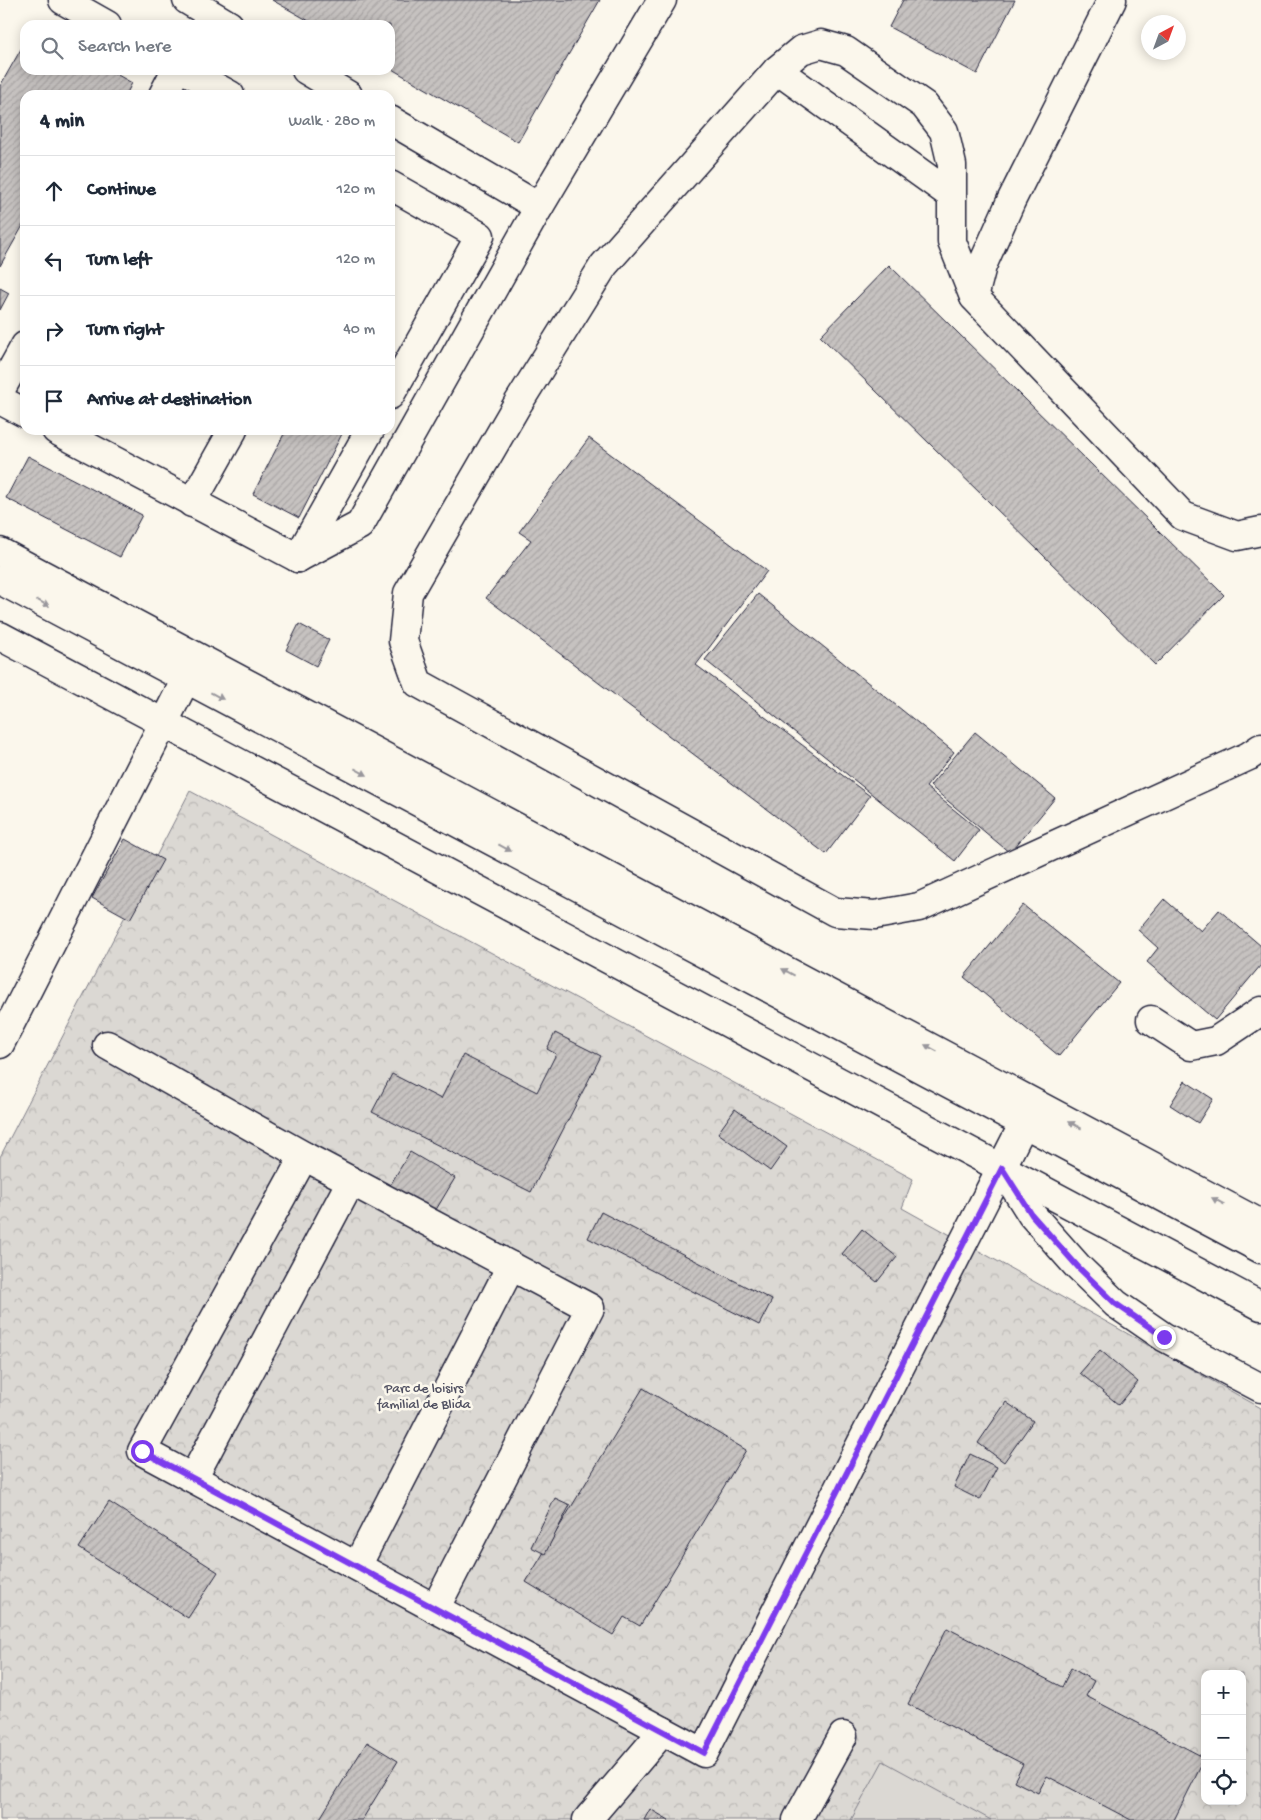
<!DOCTYPE html>
<meta charset="utf-8">
<style>
body{margin:0;font-family:"Gochi Hand",sans-serif;background:#f2f2f3;color:#1f2937}
.controls{position:absolute;right:15px;bottom:15px;display:grid;overflow:hidden;border-radius:10px;box-shadow:0 2px 12px #0003}
.controls button{width:45px;height:45px;display:grid;place-items:center;padding:0;border:0;border-bottom:1px solid #e0e1e3;background:#fff;color:#1f2937;font:25px sans-serif}
.compass{position:absolute;left:1141px;top:15px;width:45px;height:45px;border-radius:50%;background:#fff;box-shadow:0 2px 12px #0003;rotate:41deg}
.stop{position:absolute;width:15px;height:15px;margin:-11px;border:4px solid #7c3aed;border-radius:50%;background:#fff}
.stop.end{background:#7c3aed;border-color:#fff;box-shadow:0 1px 5px #0008}
.list{margin:0;padding:0;list-style:none}
h2{display:flex;justify-content:space-between;align-items:center;height:65px;margin:0;padding:0 20px;font-size:21px}
h2 small{font-size:16px;font-weight:400;color:#747a83}
.list li{display:grid;grid-template-columns:32px 1fr auto;gap:15px;align-items:center;box-sizing:border-box;height:70px;padding:0 20px;border-top:1px solid #e0e1e3}
.list b{display:block;font-size:19px;white-space:nowrap}
.list em{font-size:16px;font-style:normal;color:#747a83}
.icon{flex:none;width:28px;height:28px;fill:none;stroke:currentColor;stroke-width:2;stroke-linecap:round;stroke-linejoin:round}
.map{position:relative;flex:none;width:1261px;height:1820px;overflow:hidden}
.search{position:absolute;background:#fff;box-shadow:0 2px 12px #0003;left:20px;top:20px;width:375px;height:55px;display:flex;align-items:center;gap:12px;box-sizing:border-box;padding:0 18px;border-radius:15px;color:#747a83;font-size:19px}
.panel{position:absolute;background:#fff;box-shadow:0 2px 12px #0003;left:20px;top:90px;width:375px;height:345px;border-radius:15px}
.map>svg:first-child{display:block}
</style>
<div class="map">
<svg width="1261" height="1820" viewBox="0 0 1261 1820">
<defs>
<pattern id="park-crowns" width="20" height="18" patternUnits="userSpaceOnUse" patternTransform="scale(1.25)"><rect width="20" height="18" fill="#dbd8d3"/><path d="M2 6a3 3 0 1 1 6 0M12 15a3 3 0 1 1 6 0" fill="none" stroke="#bcb9b6"/></pattern>
<pattern id="building-hatch" width="6" height="6" patternUnits="userSpaceOnUse" patternTransform="scale(1.25)"><rect width="6" height="6" fill="#c6c2c0"/><path d="M-1 1l2-2M0 6l6-6M5 7l2-2" fill="none" stroke="#aaa6a6"/></pattern>
</defs>
<rect width="100%" height="100%" fill="#fbf7ec"/>
<filter id="ink" filterUnits="userSpaceOnUse"><feTurbulence type="fractalNoise" baseFrequency=".02" numOctaves="2"/><feDisplacementMap in="SourceGraphic" scale="10" xChannelSelector="R" yChannelSelector="G"/><feConvolveMatrix kernelMatrix="1 2 1 2 8 2 1 2 1" color-interpolation-filters="sRGB"/></filter>
<g filter="url(#ink)">
<!-- park -->
<path fill="url(#park-crowns)" stroke="#7e7d87" fill-rule="evenodd" d="M190 791 913 1179 902 1208 1261 1408V1820H0V1157ZM1205 1674H1242V1801H1205Z"/>
<!-- pitch -->
<polygon fill="#dbd8d3" stroke="#7e7d87" points="883,1761 991,1820 851,1820"/>
<!-- building -->
<g fill="url(#building-hatch)" stroke="#22223b">
<polygon points="272,0 600,0 518,142 390,68 390,25 316,25"/>
<polygon points="903,0 1015,0 977,74 889,27"/>
<polygon points="25,42 25,70 109,70 132,83 126,95 25,95 25,222 0,266 0,86"/>
<polygon points="889,265 1224,595 1155,665 820,336"/>
<polygon points="0,288 9,293 0,310"/>
<polygon points="286,430 344,430 299,518 253,494"/>
<polygon points="589,438 767,571 696,665 870,796 826,854 486,598 531,540 519,532"/>
<polygon points="28,456 142,515 120,557 6,498"/>
<polygon points="758,594 954,752 926,787 979,830 955,861 705,660"/>
<polygon points="299,624 329,640 316,666 286,650"/>
<polygon points="975,732 1055,798 1010,853 930,786"/>
<polygon points="125,839 163,860 130,919 92,898"/>
<polygon points="1164,899 1201,931 1219,910 1261,946 1261,965 1215,1020 1147,962 1158,948 1138,930"/>
<polygon points="1023,905 1119,983 1059,1056 964,977"/>
<polygon points="555,1033 601,1056 531,1192 372,1112 392,1074 441,1099 463,1055 537,1092 556,1054 547,1049"/>
<polygon points="1185,1081 1213,1099 1198,1123 1170,1105"/>
<polygon points="735,1109 787,1147 770,1171 718,1133"/>
<polygon points="410,1152 455,1178 434,1213 389,1187"/>
<polygon points="601,1212 772,1300 759,1325 588,1238"/>
<polygon points="862,1229 897,1257 877,1282 842,1254"/>
<polygon points="1100,1350 1138,1382 1119,1405 1080,1373"/>
<polygon points="643,1388 746,1450 640,1626 624,1617 613,1635 526,1582"/>
<polygon points="1006,1402 1033,1421 1004,1462 978,1443"/>
<polygon points="970,1454 997,1467 980,1500 954,1487"/>
<polygon points="555,1498 570,1505 545,1554 531,1547"/>
<polygon points="109,1502 218,1572 188,1618 79,1548"/>
<polygon points="947,1628 1062,1687 1071,1668 1094,1681 1086,1696 1205,1758 1174,1820 1131,1820 1047,1776 1038,1793 1014,1781 1023,1764 908,1704"/>
<polygon points="367,1742 398,1761 362,1820 319,1820"/>
<polygon points="650,1809 669,1820 644,1820"/>
</g>
<g fill="none" stroke-linecap="round" stroke-linejoin="round">
<!-- minor casing -->
<g stroke="#22223b" stroke-width="31">
<g id="minor">
<polyline points="63,0 107,25"/>
<polyline points="187,0 229,25"/>
<polyline points="185,70 230,95"/>
<polyline points="306,70 348,95"/>
<polyline points="777,70 951,195"/>
<polyline points="163,95 176,70"/>
<polyline points="390,120 539,207"/>
<polyline points="390,185 480,236 390,395"/>
<polyline points="974,297 982,266 1011,201 1112,0"/>
<polyline points="0,391 25,346"/>
<polyline points="0,400 25,413"/>
<polyline points="56,430 298,558"/>
<polyline points="192,503 233,430"/>
<polyline points="1261,531 1237,536 1183,516 974,297 952,242 952,165 944,131 924,105 846,51 821,44 801,50 777,70 604,265 517,405 408,593 403,641 418,683 835,912 875,915 919,907 1249,756 1261,748"/>
<polyline points="298,558 360,525 539,207 662,0"/>
<polyline points="298,558 370,430"/>
<polyline points="0,636 1261,1306"/>
<polyline points="1151,1020 1191,1046 1216,1041 1261,1011"/>
<polyline points="0,1044 186,679"/>
<polyline points="107,1045 304,1156 590,1308 435,1609"/>
<polyline points="304,1156 142,1451 704,1753 1024,1123"/>
<polyline points="1003,1169 1032,1215 1079,1268 1116,1304 1164,1337 1261,1388"/>
<polyline points="193,1478 351,1181"/>
<polyline points="357,1566 511,1266"/>
<polyline points="587,1820 663,1731"/>
<polyline points="797,1820 843,1736"/>
</g>
</g>
<!-- major casing -->
<g stroke="#22223b" stroke-width="31">
<g id="major">
<polyline points="0,552 1261,1224"/>
<polyline points="0,580 1261,1249"/>
</g>
</g>
<!-- minor -->
<use href="#minor" stroke="#fbf7ec" stroke-width="28"/>
<!-- major -->
<use href="#major" stroke="#fbf7ec" stroke-width="28"/>
</g>
<!-- one-way arrows -->
<defs><path id="oneway-solid" d="M-6-.8H1V-3.2L6.5 0L1 3.2V.8H-6Z" transform="scale(1.25)"/></defs>
<g fill="#99979c">
<use href="#oneway-solid" transform="translate(43 603) rotate(28)"/>
<use href="#oneway-solid" transform="translate(217 696) rotate(28)"/>
<use href="#oneway-solid" transform="translate(361 772) rotate(28)"/>
<use href="#oneway-solid" transform="translate(505 848) rotate(28)"/>
<use href="#oneway-solid" transform="translate(788 972) rotate(-152)"/>
<use href="#oneway-solid" transform="translate(931 1048) rotate(-152)"/>
<use href="#oneway-solid" transform="translate(1075 1125) rotate(-152)"/>
<use href="#oneway-solid" transform="translate(1218 1201) rotate(-152)"/>
</g>
</g>
<g fill="none" stroke-linecap="round" stroke-linejoin="round" filter="url(#ink)">
<!-- route -->
<polyline stroke="#7c3aed" stroke-width="6" points="142,1451 704,1753 1002,1168 1032,1215 1079,1268 1116,1304 1164,1337"/>
</g>
<g text-anchor="middle" dominant-baseline="central" stroke-width="5" stroke-linejoin="round" paint-order="stroke">
<!-- park labels -->
<g font-size="14" fill="#505061" stroke="#fbf7ec">
<text x="424" y="1389">Parc de loisirs<tspan x="424" dy="16">familial de Blida</tspan></text>
</g>
</g>
</svg>
<div class="controls">
<button>+</button>
<button>−</button>
<button><svg class="icon" aria-label="locate" viewBox="0 0 24 24"><circle cx="12" cy="12" r="6"/><path d="M12 2v4M12 18v4M2 12h4M18 12h4"/></svg></button>
</div>
<svg class="compass" viewBox="-18 -18 36 36"><path d="M0-13l5 13h-10z" fill="#e53935"/><path d="M0 13l5-13h-10z" fill="#747a83"/></svg>
<div class="stop" style="left:142px;top:1451px"></div>
<div class="stop end" style="left:1164px;top:1337px"></div>
<div class="search"><svg class="icon" aria-label="search" viewBox="0 0 24 24"><circle cx="10" cy="10" r="6"/><path d="M15 15l6 6"/></svg>Search here</div>
<section class="panel">
<h2>4 min<small>Walk · 280 m</small></h2>
<ul class="list">
<li><svg class="icon" aria-label="ahead" viewBox="0 0 24 24"><path d="M12 20V5M6 11l6-6 6 6"/></svg><div><b>Continue</b></div><em>120 m</em></li>
<li><svg class="icon" aria-label="left" viewBox="0 0 24 24"><path d="M17 20v-9H6M10 6l-5 5 5 5"/></svg><div><b>Turn left</b></div><em>120 m</em></li>
<li><svg class="icon" aria-label="right" viewBox="0 0 24 24"><path d="M7 20v-9h11M14 6l5 5-5 5"/></svg><div><b>Turn right</b></div><em>40 m</em></li>
<li><svg class="icon" aria-label="arrive" viewBox="0 0 24 24"><path d="M6 21V4h12l-3 4 3 4H6"/></svg><div><b>Arrive at destination</b></div></li>
</ul>
</section>
</div>
